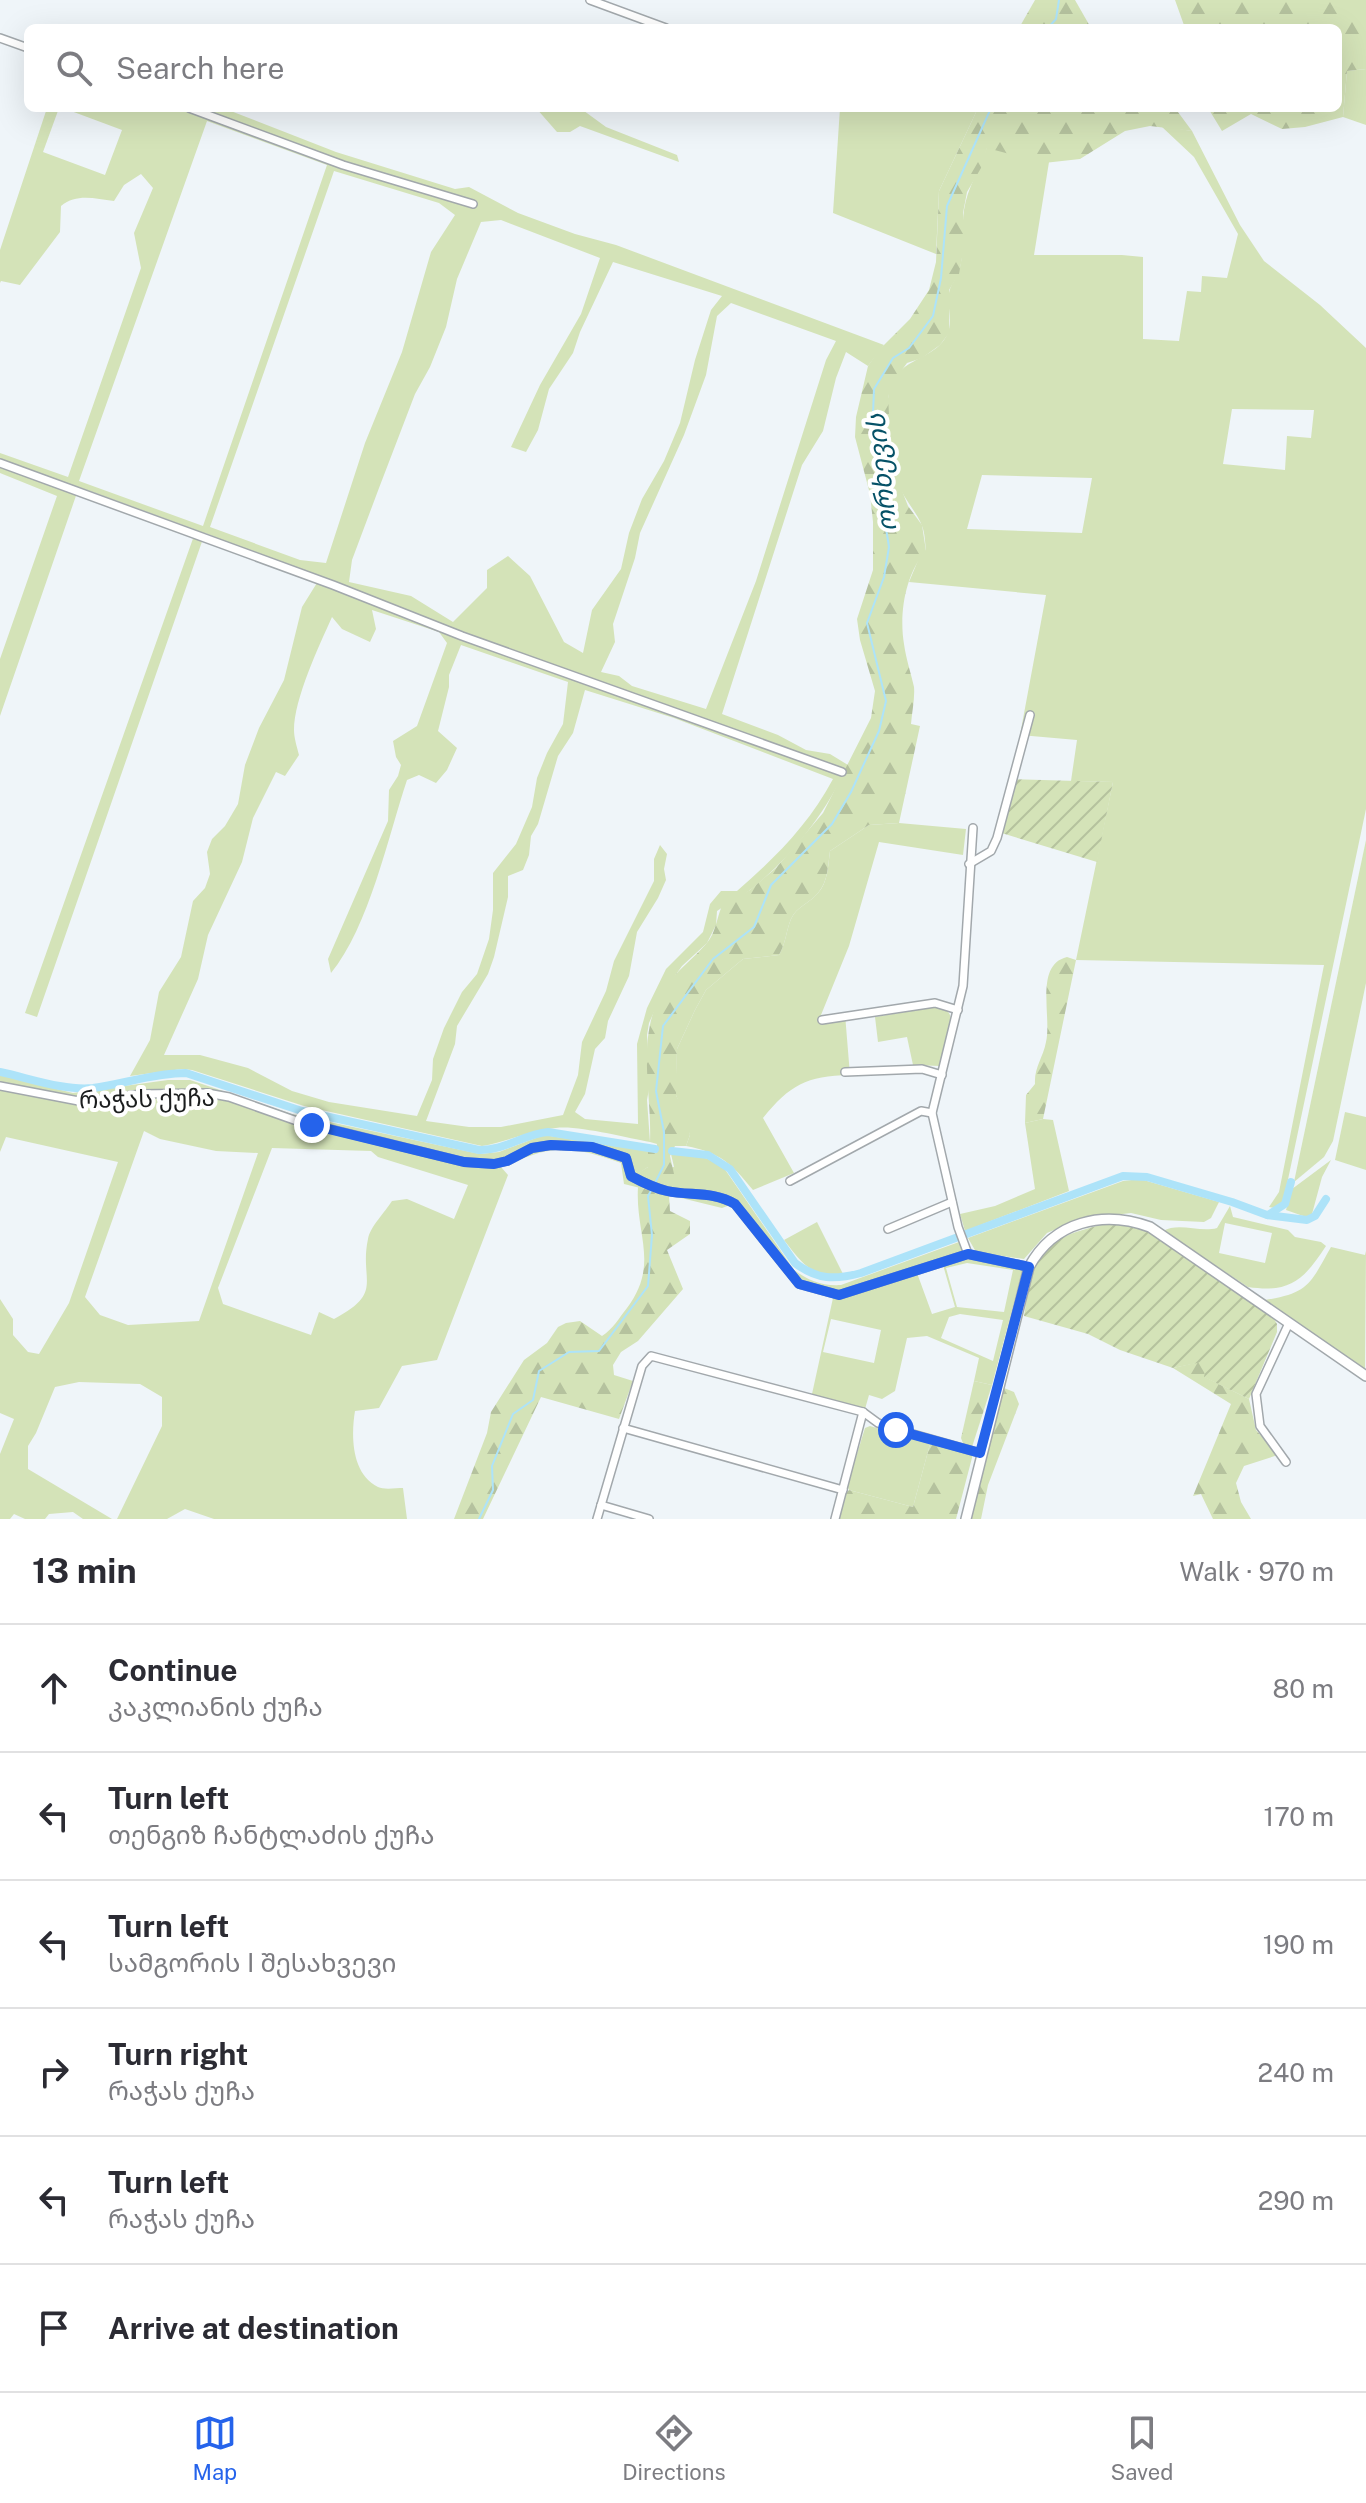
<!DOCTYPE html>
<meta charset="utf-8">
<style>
body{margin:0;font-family:"Public Sans","Noto Sans Georgian",sans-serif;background:#f7f7f7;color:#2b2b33}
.stop{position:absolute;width:24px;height:24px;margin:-18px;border:6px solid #2563eb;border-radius:50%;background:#fff}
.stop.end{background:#2563eb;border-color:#fff;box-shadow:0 2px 8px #0008}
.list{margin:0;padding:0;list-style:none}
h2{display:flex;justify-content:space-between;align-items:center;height:104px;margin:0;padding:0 32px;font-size:34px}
h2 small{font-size:26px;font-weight:400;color:#7c7c81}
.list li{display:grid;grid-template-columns:52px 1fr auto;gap:24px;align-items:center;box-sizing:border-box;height:128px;padding:0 32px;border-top:2px solid #e1e1e2}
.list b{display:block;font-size:30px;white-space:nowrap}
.list p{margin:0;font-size:26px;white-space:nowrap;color:#7c7c81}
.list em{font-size:26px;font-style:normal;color:#7c7c81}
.icon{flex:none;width:44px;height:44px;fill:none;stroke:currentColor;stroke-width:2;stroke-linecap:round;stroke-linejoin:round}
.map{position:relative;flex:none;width:1366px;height:1519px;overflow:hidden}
.search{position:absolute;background:#fff;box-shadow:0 8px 32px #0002;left:24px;right:24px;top:24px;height:88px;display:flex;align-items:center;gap:20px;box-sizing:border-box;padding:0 28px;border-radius:12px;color:#7c7c81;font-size:30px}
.sheet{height:872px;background:#fff}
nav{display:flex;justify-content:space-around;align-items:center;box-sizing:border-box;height:112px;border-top:2px solid #e1e1e2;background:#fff;font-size:22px;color:#7c7c81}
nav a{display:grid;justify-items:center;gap:4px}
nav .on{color:#2563eb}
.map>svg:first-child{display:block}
</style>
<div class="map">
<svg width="1366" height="1519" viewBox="0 0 1366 1519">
<defs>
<pattern id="forest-firs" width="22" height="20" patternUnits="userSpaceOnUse" patternTransform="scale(2)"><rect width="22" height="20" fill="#d4e3b8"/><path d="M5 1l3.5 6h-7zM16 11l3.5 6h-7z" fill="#b5c29e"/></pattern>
<pattern id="garden-furrows" width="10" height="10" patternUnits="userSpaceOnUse" patternTransform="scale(2)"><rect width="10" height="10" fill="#d4e3b8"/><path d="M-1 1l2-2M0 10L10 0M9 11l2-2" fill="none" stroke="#b5c29e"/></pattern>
</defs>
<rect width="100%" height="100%" fill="#eff5f9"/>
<!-- green -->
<g fill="#d4e3b8" fill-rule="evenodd">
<polygon points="1366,69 1366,125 1343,117 1347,71"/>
<path d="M47 108H59L43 152 105 175 122 130 63 108H223L336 152 455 189 469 187 518 213 575 234 616 245 884 345 868 366 846 352 836 378 823 431 802 465 722 714 778 735 806 750 830 754 848 765C826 812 794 854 754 887 743 896 729 903 717 911L716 925 707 943 682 966 662 994 649 1023 647 1035 650 1083 647 1100 650 1142C627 1138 577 1125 556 1128 530 1130 507 1142 482 1146L304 1106 192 1070 182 1069 130 1076 150 1040 159 992 181 957 193 901 205 888 210 874 207 852 212 839 225 826 238 804 245 765 259 728 284 680 302 607 320 578 205 533 37 1017 25 1013 196 530 79 487 0 716V659L57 496 0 473V453L68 477 141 268 134 233 153 188 141 174 124 185 114 201C95 199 77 193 61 206L60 232 20 285 1 281 0 283V250ZM207 121 327 165 203 526 79 481ZM334 171 439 203 455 215 431 252 402 352 365 443 326 563 300 560 210 527ZM501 220 600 258 581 314 540 385 511 447 526 452 538 430 549 389 573 353 580 332 613 262 722 296 711 310 695 360 680 423 664 461 642 499 629 533 621 569 592 610 583 653 564 642 530 576 508 556 487 570V588L453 622 411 596 349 582 352 560 379 488 415 394 430 367 446 327 457 279 481 222ZM731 303 836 341 826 360 756 581 706 709 632 686 619 676 601 672 615 642 613 624 635 558 640 533 684 435 706 375 717 316ZM372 610 439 632 447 643 417 726 393 741 396 757 401 765 398 776 389 790 388 821 328 959 331 973C369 927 388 837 407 780L419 775 436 783 447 770 457 748 438 731 449 687V675L461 645 568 682 563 724 547 753 537 778 532 807 516 844 493 873V910L489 939 477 974 462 992 444 1028 433 1059 432 1080 417 1116 329 1102 292 1091 248 1068 200 1055H164L198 979 208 935 242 862 253 818 276 772 285 776 299 755C297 747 294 738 294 730 294 699 319 646 332 617L342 629 370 642 376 629ZM585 690 674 718 833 779C809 824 776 857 737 891H721L710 904 703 932 666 969 647 1008 637 1044 638 1124 585 1119 575 1112 585 1094 595 1049 605 1038 608 1021 629 976 637 932 658 898 666 880 664 869 667 854 660 845 654 859V881L614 961 606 991 582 1042 578 1075 563 1115 501 1127H469L426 1121 455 1044 457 1026 488 974 494 957 508 897V876L523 870 529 855 531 836 538 824 558 756 573 733Z"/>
<polygon points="536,108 580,108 606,127 677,155 679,162 580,126 570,132 557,132"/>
<polygon points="840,108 978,108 939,191 936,254 833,213"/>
<path d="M1161 126 1192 131 1240 225 1264 261 1320 305 1366 348V809L1286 1189 1283 1203 1276 1208 1269 1207 1279 1192 1324 965 1076 960 1113 782 1071 781 1077 740 1020 735 1046 595 909 582 919 558 926 550C925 543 925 533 922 526 918 514 904 499 898 484 888 460 885 425 888 399 893 355 932 364 947 335 953 323 947 306 949 293 950 285 957 278 959 271 965 250 961 230 964 210 967 188 980 169 987 147L1049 162 1034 255H1122L1143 257V339L1179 341 1187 291 1201 292 1202 276 1227 278 1238 234 1194 157ZM1232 409 1314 410 1311 438 1287 436 1285 470 1223 464ZM982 475 1092 478 1082 533 967 529Z"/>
<path d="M899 823 966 829 963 855 879 842 849 946 821 1015 845 1014 850 1075C806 1076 790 1085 763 1118L794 1173 753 1190C731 1163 721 1153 686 1146L690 1135 676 1095V1074L677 1049 695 1010 706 990 743 959 779 955C786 943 786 931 791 919 797 906 810 903 818 893 828 882 828 866 830 851L869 825Z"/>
<polygon points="1366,840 1366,983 1333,1141 1324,1157 1294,1182"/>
<path d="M935 1007C938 1007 946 1009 948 1012 957 1020 943 1055 940 1066L913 1065 907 1037 878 1042 875 1017Z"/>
<path d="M0 1075 73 1093 168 1080H190L292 1114 480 1154 499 1152 544 1135 648 1151V1167L639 1173 674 1167 671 1154C692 1155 707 1155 724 1168L794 1270C809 1281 822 1286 841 1285L959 1242 963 1250 961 1254 932 1261 839 1292 805 1285 738 1202 722 1208 624 1184 621 1163C566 1144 554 1145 501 1167L508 1175 437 1360 402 1366 379 1408 355 1411C351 1435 351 1474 378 1487 384 1490 396 1488 403 1488L407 1519H214L185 1509 167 1519H117L162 1426V1397L140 1384 79 1382 55 1387 36 1433 28 1446V1469L112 1519H83L73 1512 49 1514 45 1519H25L14 1514 10 1519H0V1454L14 1419 0 1413V1299L13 1319V1335L28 1352 39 1354 69 1303 118 1162 6 1137 0 1152ZM144 1131 160 1139 216 1151 258 1153 199 1321 128 1325 100 1315 85 1297ZM272 1148 371 1151 378 1157 468 1185 454 1219 407 1199 392 1201C385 1212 370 1227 368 1239 359 1281 385 1292 334 1319L319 1312 311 1335 223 1304 218 1288Z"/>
<polygon points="1345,1112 1366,1117 1366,1170 1335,1160"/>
<polygon points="1043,1119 1053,1120 1069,1191 965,1231 960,1214 995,1206 1035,1189 1025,1123"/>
<polygon points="1331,1160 1322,1177 1312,1214 1306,1217 1286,1210 1292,1189"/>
<polygon points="1140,1179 1219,1202 1211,1218 1204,1222 1161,1220 1131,1213 1080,1219 1047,1233 1024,1259 976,1252 968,1238 1123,1181"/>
<path d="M1230 1206 1233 1217 1288 1230 1295 1237 1321 1242 1326 1246C1303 1281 1290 1293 1248 1287L1163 1231C1179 1222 1200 1233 1217 1228ZM1225 1223 1272 1233 1265 1263 1219 1253Z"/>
<path d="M817 1222 843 1274C811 1278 802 1263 784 1240Z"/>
<path d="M1331 1247 1365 1255 1366 1251 1365 1372 1265 1300C1309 1293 1310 1284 1331 1247Z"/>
<path d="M966 1259 1023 1269 992 1385 974 1381 979 1358 927 1336 907 1338 895 1391 882 1399 869 1395 865 1409 812 1394 833 1298H841L917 1273 932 1314 955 1307 943 1265ZM967 1263 1013 1270 1004 1312 957 1307 946 1268ZM960 1314 1003 1320 993 1361 941 1338 949 1317ZM831 1319 881 1330 874 1363 823 1352Z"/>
<polygon points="870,1426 930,1444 913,1507 849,1490 847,1486 865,1428"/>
</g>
<!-- forest -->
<g fill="url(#forest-firs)">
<polygon points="1035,0 1075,0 1091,28 1019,28"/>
<polygon points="1175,0 1366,0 1366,69 1347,71 1343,117 1305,127 1282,129 1251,114 1222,131 1208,108 1338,108 1338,28 1185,28"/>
<path d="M978 108H1175L1192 131 1150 126 1125 131 1080 159 1044 163 987 148 981 168 967 192 963 213 964 247 959 274 949 290V333L940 345 922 358 907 363 894 381 888 397 892 465 908 506 922 525 926 551C905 574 899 614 904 644 906 659 911 673 914 687 915 698 912 712 911 724L920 726 899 823 869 825 830 851C828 865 828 882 818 893 810 903 797 906 791 919 786 931 786 943 779 955L743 959 706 990 695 1010 677 1049 676 1095 687 1119 690 1135 686 1146H675L670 1156 674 1174 668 1188 642 1179 638 1173 648 1167V1151H656L657 1144 650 1142C652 1090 635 1036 664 989 676 971 692 960 706 944 718 931 716 913 726 899L736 898 750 890 776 868 823 813 871 718 875 691 860 640 857 619 873 570V522L870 494 855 437 856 417 868 366 879 350 910 319 929 290 936 262 939 191Z"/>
<path d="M1067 957 1076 960 1043 1119 1025 1123 1026 1095 1035 1084C1034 1067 1043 1058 1046 1042 1052 1017 1034 965 1067 957Z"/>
<path d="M638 1187 669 1196 670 1211 690 1221V1234L667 1250 683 1289 638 1341 621 1352 613 1365 614 1375 633 1381 619 1419 541 1397 483 1519H454L487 1433 491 1412 524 1360 547 1343 558 1327 566 1323 580 1321 602 1336C613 1329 619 1318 627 1308 660 1264 635 1234 638 1187Z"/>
<polygon points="1208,1360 1205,1377 1249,1399 1256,1430 1278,1455 1244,1466 1236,1483 1241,1502 1251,1519 1213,1519 1201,1494 1193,1496 1231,1404 1173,1368"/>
<polygon points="974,1381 992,1385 972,1447 964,1446 961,1438"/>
<polygon points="1004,1388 1014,1392 1019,1404 988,1485 981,1519 971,1519"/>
<polygon points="930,1444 973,1454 956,1519 838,1519 844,1495 849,1490 913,1507"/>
</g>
<!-- garden -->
<g fill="url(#garden-furrows)">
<polygon points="1009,779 1113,782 1097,862 995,831"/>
<path d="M1107 1223H1128L1146 1229 1273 1317 1277 1324V1332L1249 1399 1204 1377 1207 1361 1173 1368 1120 1350 1088 1334 1024 1316C1035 1248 1039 1241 1107 1223Z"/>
</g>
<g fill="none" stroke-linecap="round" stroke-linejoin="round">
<!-- stream -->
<g stroke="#ade3f9" stroke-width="2">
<polyline points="1048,28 1056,19 1059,0"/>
<polyline points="655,1183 664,1165 664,1132 656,1091 663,1026 713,959 754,927 771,885 832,824 851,792 879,731 886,701 867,623 884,577 889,547 872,440 874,389 893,358 909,348 933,316 941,278 947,206 991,108"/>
<polyline points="479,1519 493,1490 492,1466 513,1414 533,1400 539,1371 569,1352 599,1351 648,1286 652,1235 648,1196 652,1189"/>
</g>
<!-- canal -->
<g stroke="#ade3f9" stroke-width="8">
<path d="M0 1072C29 1078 64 1091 93 1088 124 1084 154 1073 186 1073L302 1111 479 1150C504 1151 524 1134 548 1132L655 1149"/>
<path d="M672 1151 708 1155 730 1169 795 1263C817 1280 835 1280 861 1273L1123 1176 1147 1177 1232 1202 1267 1215 1307 1220 1315 1216 1326 1199"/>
<polyline points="1268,1215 1285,1204 1291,1182"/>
</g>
<!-- minor casing -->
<g stroke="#a2a8ac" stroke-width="10">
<g id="minor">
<polyline points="590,0 666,28"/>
<polyline points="0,38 28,48"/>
<polyline points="189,108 343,165 473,204"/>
<polyline points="0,463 333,585 462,636 842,772"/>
<polyline points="969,864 991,851 997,838 1030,715"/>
<polyline points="822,1020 935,1003 958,1010"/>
<polyline points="845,1072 922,1069 942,1075"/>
<path d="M0 1086 84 1102 141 1094 207 1093 229 1097 294 1120 464 1162 494 1164 507 1161 532 1148 551 1145 592 1147 626 1158 631 1176C642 1182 654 1188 667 1191 691 1196 713 1191 735 1204L799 1284 839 1295 968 1254 1029 1267"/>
<polyline points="790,1181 921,1111 932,1113"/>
<polyline points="888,1229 952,1202"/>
<polyline points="968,1254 958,1227 932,1113 963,986 973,828"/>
<polyline points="623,1428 843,1490"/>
<polyline points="1286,1462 1260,1426 1256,1394 1289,1323"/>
<polyline points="601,1505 649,1519"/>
<polyline points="597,1519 642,1366 651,1356 863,1412 878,1423 895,1429 980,1453"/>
<polyline points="835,1519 863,1412"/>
</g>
</g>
<!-- tertiary casing -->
<g stroke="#a2a8ac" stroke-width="12">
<path id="tertiary" d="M966 1519 1029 1267C1054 1221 1103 1210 1150 1227L1366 1376"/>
</g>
<!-- minor -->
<use href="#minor" stroke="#fff" stroke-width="7"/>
<!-- tertiary -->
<use href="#tertiary" stroke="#fff" stroke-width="9"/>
</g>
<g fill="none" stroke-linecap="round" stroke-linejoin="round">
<!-- route -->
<path stroke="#2563eb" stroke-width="10" d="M312 1125 464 1162 494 1164 507 1161 532 1148 551 1145 592 1147 626 1158 631 1176C642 1182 654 1188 667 1191 691 1196 713 1191 735 1204L799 1284 839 1295 968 1254 1029 1267 980 1453 896 1430"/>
</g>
<g text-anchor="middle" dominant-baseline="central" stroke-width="8" stroke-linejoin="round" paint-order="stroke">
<!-- street labels -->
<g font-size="24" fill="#1b1d1e" stroke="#fff">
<text transform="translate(147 1098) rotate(-1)">რაჭას ქუჩა</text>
</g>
<!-- water labels -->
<g font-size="26" font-style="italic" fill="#055167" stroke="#fff">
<text transform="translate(881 473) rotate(-96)">ორხევის</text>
</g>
</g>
</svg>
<div class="stop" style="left:896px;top:1430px"></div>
<div class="stop end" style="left:312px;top:1125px"></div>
<div class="search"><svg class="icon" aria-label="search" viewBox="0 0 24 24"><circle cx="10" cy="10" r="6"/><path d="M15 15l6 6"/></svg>Search here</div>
</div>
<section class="sheet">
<h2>13 min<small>Walk · 970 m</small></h2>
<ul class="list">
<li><svg class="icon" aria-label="ahead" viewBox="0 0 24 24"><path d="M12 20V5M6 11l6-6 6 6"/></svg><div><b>Continue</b><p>კაკლიანის ქუჩა</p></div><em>80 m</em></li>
<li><svg class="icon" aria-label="left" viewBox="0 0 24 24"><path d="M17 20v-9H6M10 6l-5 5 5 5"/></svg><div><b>Turn left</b><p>თენგიზ ჩანტლაძის ქუჩა</p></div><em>170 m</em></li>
<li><svg class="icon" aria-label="left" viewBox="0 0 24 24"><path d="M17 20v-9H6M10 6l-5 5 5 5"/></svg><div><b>Turn left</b><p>სამგორის I შესახვევი</p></div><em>190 m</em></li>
<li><svg class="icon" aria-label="right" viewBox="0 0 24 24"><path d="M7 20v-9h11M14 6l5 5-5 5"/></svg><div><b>Turn right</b><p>რაჭას ქუჩა</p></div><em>240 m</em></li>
<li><svg class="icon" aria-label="left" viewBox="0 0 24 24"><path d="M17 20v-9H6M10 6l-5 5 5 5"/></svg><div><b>Turn left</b><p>რაჭას ქუჩა</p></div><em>290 m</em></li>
<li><svg class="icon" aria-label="arrive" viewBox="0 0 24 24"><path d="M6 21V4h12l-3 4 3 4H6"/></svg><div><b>Arrive at destination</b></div></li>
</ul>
</section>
<nav>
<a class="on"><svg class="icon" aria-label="map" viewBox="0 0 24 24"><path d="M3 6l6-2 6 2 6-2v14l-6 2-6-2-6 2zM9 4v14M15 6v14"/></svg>Map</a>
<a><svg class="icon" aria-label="directions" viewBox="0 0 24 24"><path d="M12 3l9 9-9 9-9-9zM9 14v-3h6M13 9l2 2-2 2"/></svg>Directions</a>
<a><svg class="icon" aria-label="saved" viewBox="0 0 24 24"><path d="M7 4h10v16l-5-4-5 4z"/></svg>Saved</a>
</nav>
